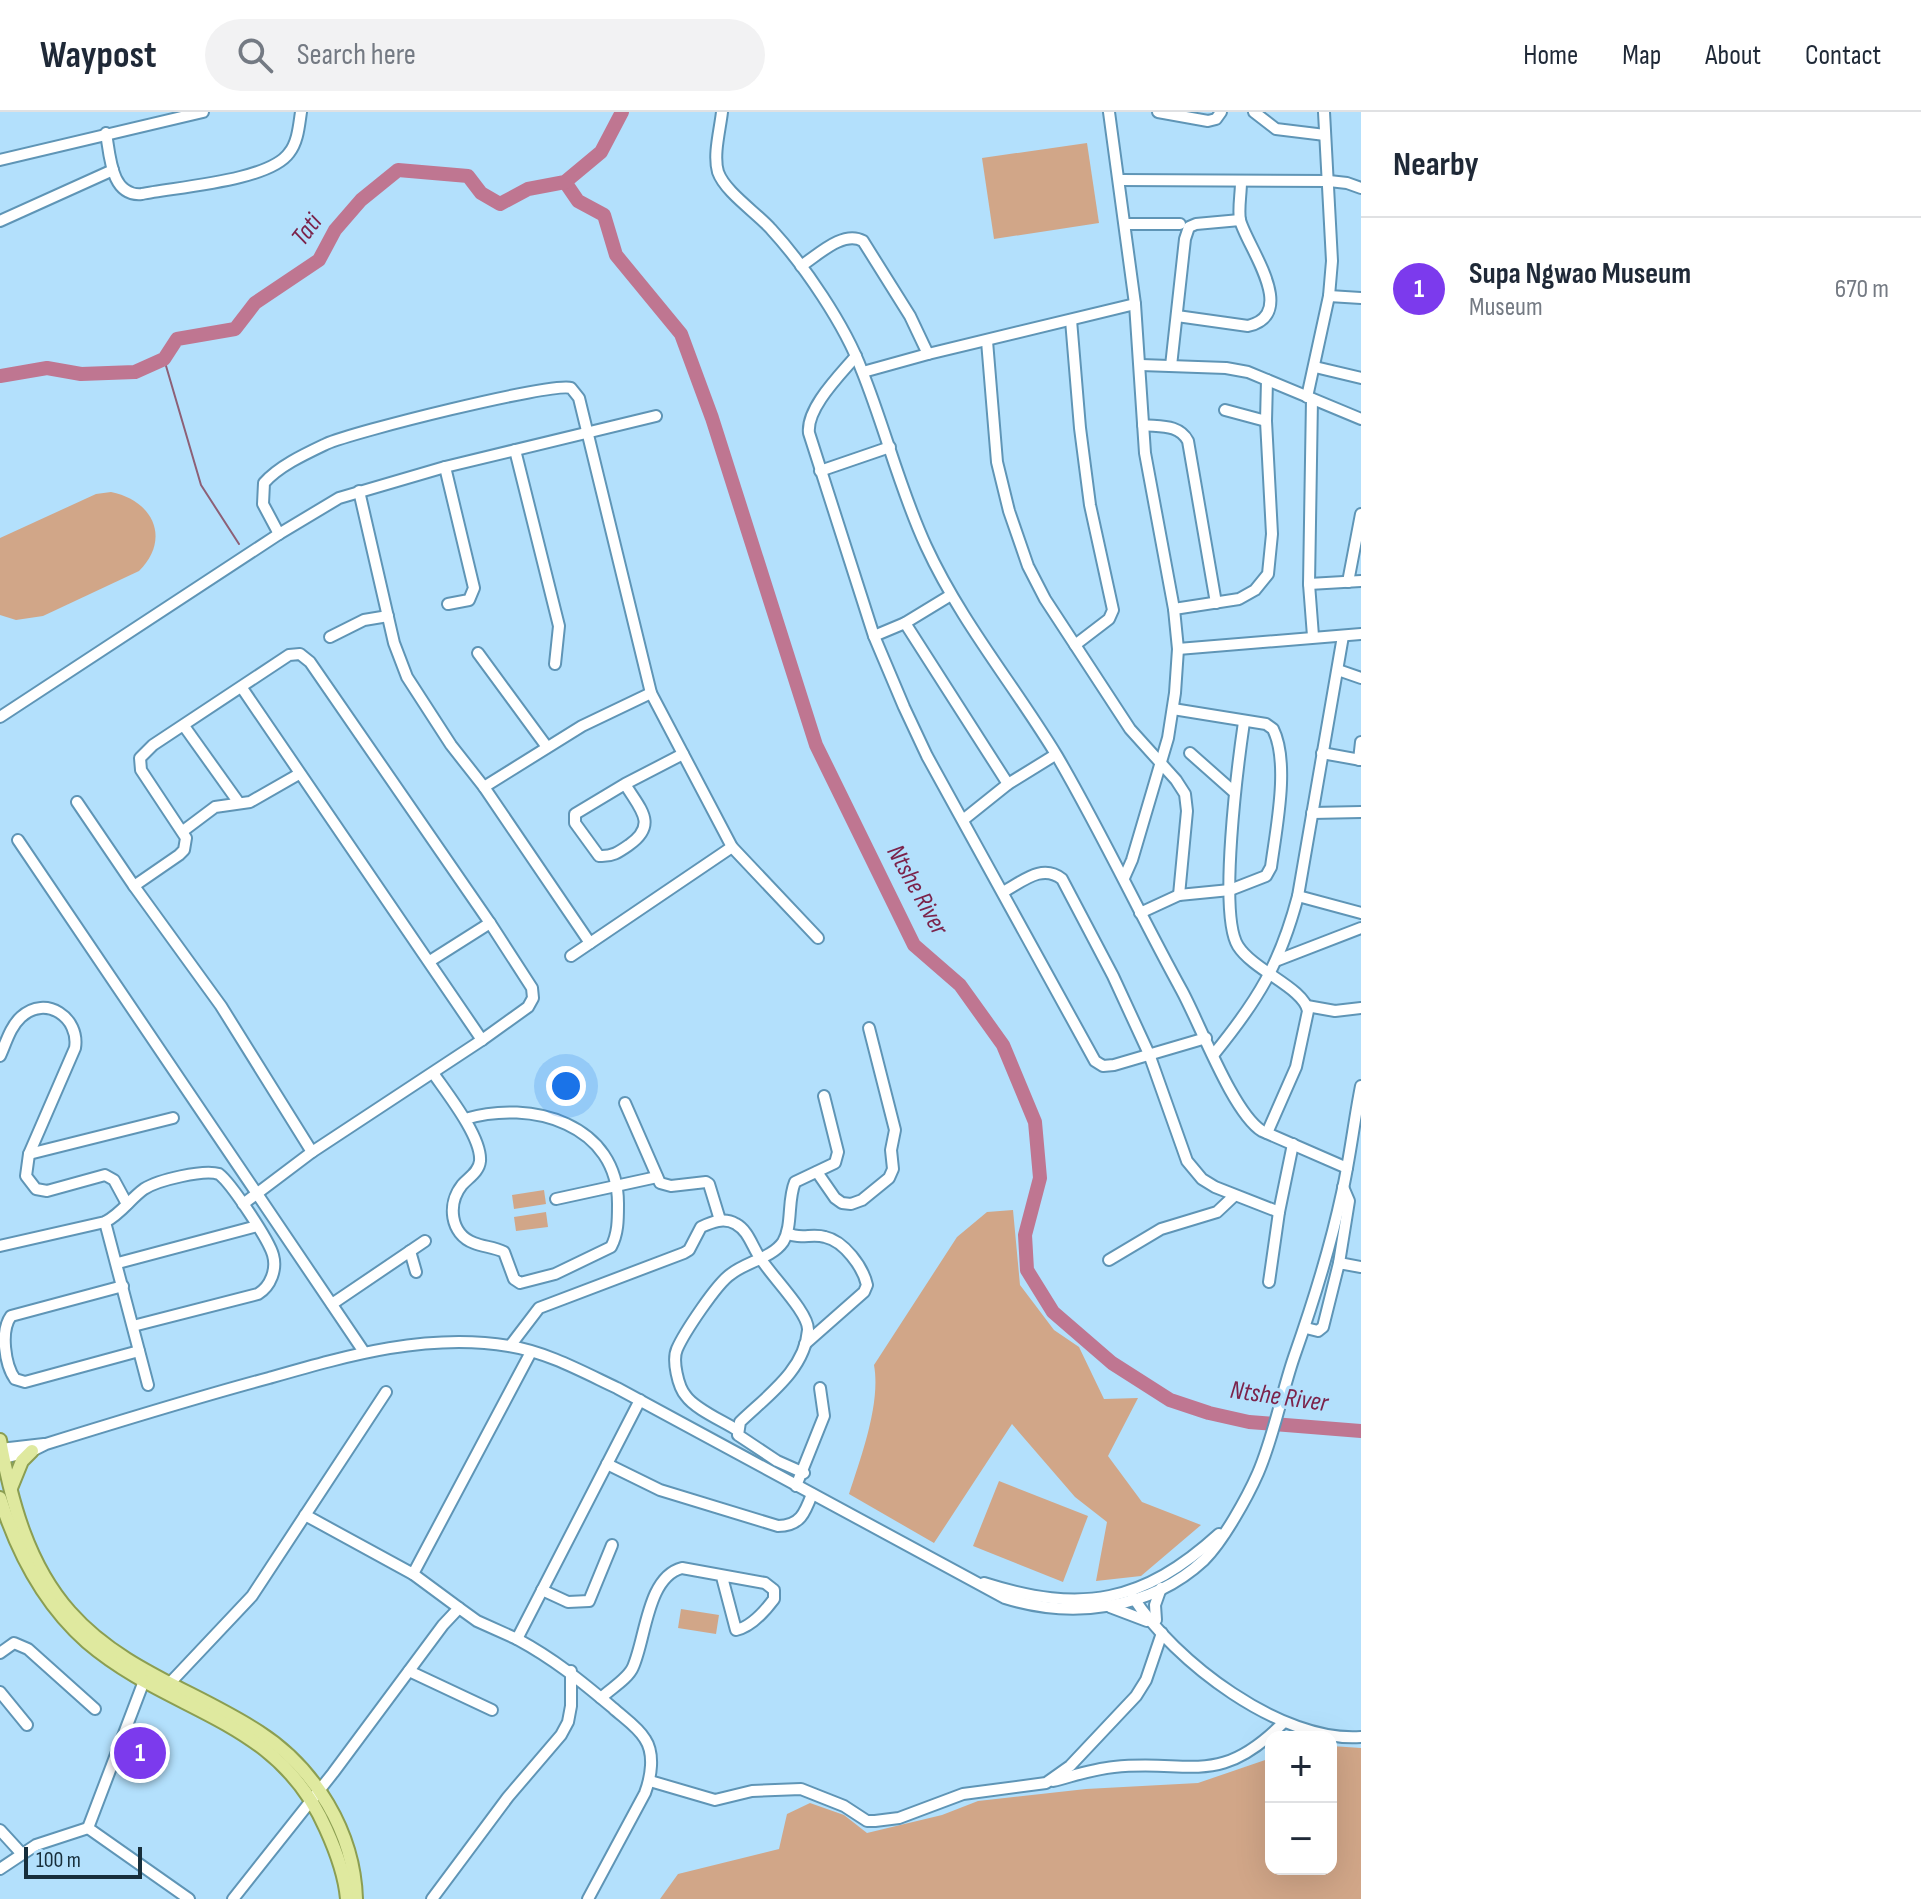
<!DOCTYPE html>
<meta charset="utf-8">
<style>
body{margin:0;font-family:"Sofia Sans Condensed",sans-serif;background:#f2f2f3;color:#1f2937}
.controls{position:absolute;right:24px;bottom:24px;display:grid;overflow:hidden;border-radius:16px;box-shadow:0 8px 32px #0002}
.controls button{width:72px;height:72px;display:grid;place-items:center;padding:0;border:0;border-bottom:2px solid #e0e1e3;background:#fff;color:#1f2937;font:40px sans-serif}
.scale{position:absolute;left:24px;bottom:20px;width:118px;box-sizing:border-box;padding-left:8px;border:4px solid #172e3b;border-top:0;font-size:22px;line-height:28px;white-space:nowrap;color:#172e3b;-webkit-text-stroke:6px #b3e0fc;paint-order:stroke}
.you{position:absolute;left:566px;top:974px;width:28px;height:28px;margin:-20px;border:6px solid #fff;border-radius:50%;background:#1a73e8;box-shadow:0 0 0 12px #1a73e833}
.badge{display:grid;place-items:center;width:52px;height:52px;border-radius:50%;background:#7c3aed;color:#fff;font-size:26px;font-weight:700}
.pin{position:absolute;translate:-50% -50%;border:4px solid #fff;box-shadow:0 2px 8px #0006}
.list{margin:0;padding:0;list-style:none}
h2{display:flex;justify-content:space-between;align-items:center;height:104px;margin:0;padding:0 32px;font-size:34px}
h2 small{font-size:26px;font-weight:400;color:#747a83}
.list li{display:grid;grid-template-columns:52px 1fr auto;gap:24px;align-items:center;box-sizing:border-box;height:144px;padding:0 32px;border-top:2px solid #e0e1e3}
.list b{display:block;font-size:30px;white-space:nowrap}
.list p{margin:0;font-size:26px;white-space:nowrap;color:#747a83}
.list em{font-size:26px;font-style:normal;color:#747a83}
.icon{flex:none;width:44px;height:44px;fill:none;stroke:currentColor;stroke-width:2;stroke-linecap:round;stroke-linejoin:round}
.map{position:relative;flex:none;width:1361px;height:1787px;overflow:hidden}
header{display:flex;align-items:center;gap:48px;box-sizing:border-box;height:112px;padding:0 40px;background:#fff;border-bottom:2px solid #e0e1e3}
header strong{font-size:38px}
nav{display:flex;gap:44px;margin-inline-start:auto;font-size:28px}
.search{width:560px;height:72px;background:#f2f2f3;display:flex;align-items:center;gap:20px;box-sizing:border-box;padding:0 28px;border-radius:44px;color:#747a83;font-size:30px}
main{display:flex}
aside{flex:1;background:#fff}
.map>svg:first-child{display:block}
</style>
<header>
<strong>Waypost</strong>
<div class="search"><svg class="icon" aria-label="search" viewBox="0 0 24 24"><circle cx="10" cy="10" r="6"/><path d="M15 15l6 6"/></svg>Search here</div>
<nav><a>Home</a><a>Map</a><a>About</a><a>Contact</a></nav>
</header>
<main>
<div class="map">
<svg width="1361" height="1787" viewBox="0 0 1361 1787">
<rect width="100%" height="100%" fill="#b3e0fc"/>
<!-- green -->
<g fill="#d1a688">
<polygon points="1087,31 1099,111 994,127 982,46"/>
<path d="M111 380C152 388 172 426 139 459L43 504 16 508 0 503V426L96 382Z"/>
<polygon points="544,1078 546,1092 514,1097 512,1083"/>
<path d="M1013 1098 1020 1173 1054 1218 1079 1235 1104 1287 1138 1286 1108 1344 1142 1390 1201 1413 1141 1464 1096 1469 1107 1410 1075 1385 1012 1312 934 1431 849 1382C861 1345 881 1291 874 1253L957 1125 987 1100Z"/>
<polygon points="546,1100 548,1115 516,1119 514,1105"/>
<polygon points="999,1369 1088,1404 1063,1470 973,1434"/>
<polygon points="681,1497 719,1503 716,1522 678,1516"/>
<polygon points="1331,1634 1361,1636 1361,1787 660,1787 678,1762 779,1737 787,1702 810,1691 844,1703 867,1721 942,1703 978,1689 1086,1677 1198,1671 1271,1646 1271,1757 1331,1757"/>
</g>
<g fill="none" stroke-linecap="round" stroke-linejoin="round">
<!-- stream -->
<polyline stroke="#8d6077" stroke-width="2" points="164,247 201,373 239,432"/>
<!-- river -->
<g stroke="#bf7691" stroke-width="14">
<polyline points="565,70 578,89 604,103 616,143 681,222 712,306 816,633 914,833 960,873 1003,933 1035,1010 1040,1066 1025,1123 1027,1158 1053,1200 1112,1251 1170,1288 1209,1301 1249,1310 1361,1319"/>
<polyline points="0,264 47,256 81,262 135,260 164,247 177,227 235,217 255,191 319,148 335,118 361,88 398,58 468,64 481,81 500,92 528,77 565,70 601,40 622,0"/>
</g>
<!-- minor casing -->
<g stroke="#5f95b6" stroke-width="14">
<g id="minor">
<path d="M722 0C720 18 713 43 718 60 725 80 757 101 771 117 804 153 845 213 862 259 885 316 900 378 926 434 961 510 1014 573 1057 644 1102 721 1139 801 1182 879 1200 912 1233 1001 1262 1019L1347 1056"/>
<polyline points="1109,0 1135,192 1145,341 1174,497 1178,537 1175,581 1168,626 1132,748 1124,766"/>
<polyline points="1158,0 1208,9 1216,7 1221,0"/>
<polyline points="1254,0 1276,17 1325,23"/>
<path d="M106 21C110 44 111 85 142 82 176 75 269 69 289 41 298 30 299 13 301 0"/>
<polyline points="0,48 203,0"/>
<polyline points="1120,68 1329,69 1347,71 1361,76"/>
<polyline points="0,109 113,58"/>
<polyline points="1126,112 1180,112"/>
<path d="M801 154C818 143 843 118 863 129L910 204 928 242"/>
<polyline points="1329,184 1361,186"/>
<path d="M1177 204 1248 214C1300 202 1246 133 1240 108 1238 97 1241 82 1241 70"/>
<polyline points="1071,208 1080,316 1090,393 1113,498 1109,507 1075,533"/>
<polyline points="987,229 997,350 1009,399 1028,454 1045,487 1130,617 1176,668 1185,682 1187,699 1179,783"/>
<path d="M856 244C841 262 806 296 809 321L874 524 904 595 927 644 1095 949 1103 954 1114 953 1206 926"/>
<polyline points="1141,253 1226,256 1248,260 1361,307"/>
<polyline points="1171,254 1185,127 1189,115 1196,112 1240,108"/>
<polyline points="1315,255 1361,266"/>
<polyline points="863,260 928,242 1135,192"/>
<polyline points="1307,285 1329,184 1332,149 1324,0"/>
<polyline points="1312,287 1309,472 1313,524"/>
<polyline points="1225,298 1266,309"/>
<path d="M1143 313C1160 315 1179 312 1188 329L1216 491"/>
<polyline points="515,338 559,514 555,552"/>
<polyline points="445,355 474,476 469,488 448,492"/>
<polyline points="820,359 890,335"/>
<polyline points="359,379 394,531 407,565 451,633 484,675 590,831"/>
<path d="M279 422 263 392 264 371C279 354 305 342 326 332 352 320 552 270 571 276L579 286 651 581 732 735 818 826"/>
<polyline points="1348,470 1361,402"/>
<polyline points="1309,472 1361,469"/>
<polyline points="1174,497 1239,487 1255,478 1268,462 1272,422 1266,309 1267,268"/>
<polyline points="905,511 1008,672"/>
<polyline points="874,524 905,511 951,483"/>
<polyline points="330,525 364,508 388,504"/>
<polyline points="1178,537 1361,522"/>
<polyline points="478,541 547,635"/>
<polyline points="1338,558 1361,566"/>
<polyline points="242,576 482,928"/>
<polyline points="0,605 279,422 339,386 445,355 656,304"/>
<path d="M1244 610C1238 651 1218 803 1238 834 1254 859 1304 876 1308 899L1296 955 1267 1021"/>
<polyline points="184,614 239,691"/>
<polyline points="1190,641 1234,680"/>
<polyline points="1322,641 1361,648"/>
<polyline points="1359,648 1361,630"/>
<path d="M625 672C639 696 659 712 629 733 619 740 612 745 599 744L575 711V702L625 672 683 642"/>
<polyline points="484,675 582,614 651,581"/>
<polyline points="77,690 134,774 221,894 312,1040"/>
<polyline points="1312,701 1361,700"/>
<polyline points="963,708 1008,672 1055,643"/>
<polyline points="183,719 215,695 250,690 299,662"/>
<polyline points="18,728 364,1240"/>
<polyline points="134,774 179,743 184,738 186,726 141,658 140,646 153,633 289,543 300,542 310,550 490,811 532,876 533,886 528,895 482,928 312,1040 243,1092"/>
<path d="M1003 780C1022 770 1042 751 1062 767L1113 864 1149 942 1187 1049 1202 1067 1215 1075 1279 1100"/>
<polyline points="1298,784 1361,801"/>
<path d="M1140 801 1179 783 1230 778 1266 764 1271 755C1276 717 1290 651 1273 617L1266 612 1173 597"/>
<polyline points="571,844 732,735"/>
<polyline points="1278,848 1361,816"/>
<polyline points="430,849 490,811"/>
<polyline points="1307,894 1335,899 1361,896"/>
<path d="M1214 942C1258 888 1280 852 1298 784L1343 524"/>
<path d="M0 944C6 931 10 915 21 905 46 882 80 906 75 936L29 1042 26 1064 36 1077 47 1079 105 1063 114 1068 127 1092"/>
<path d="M433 961C446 980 482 1025 480 1049 479 1060 468 1066 462 1073 447 1092 450 1122 474 1131 484 1135 494 1135 504 1140L514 1167 520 1171 555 1162 611 1135C618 1122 618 1108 618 1093 619 1012 531 987 465 1007"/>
<polyline points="625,991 660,1071 671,1074 706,1070 709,1072 720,1108"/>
<polyline points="29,1042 173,1006"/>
<polyline points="817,1060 835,1086 842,1091 851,1092 862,1088 889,1066 893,1057 891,1038 895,1018 869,916"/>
<polyline points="556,1087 657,1065"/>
<polyline points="105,1110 148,1273"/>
<path d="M787 1121C800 1128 812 1121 825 1125 844 1129 863 1155 867 1173L864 1180 805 1232"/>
<path d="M0 1134 105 1110C121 1102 130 1087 144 1077 158 1068 204 1057 219 1062 231 1071 269 1128 273 1143 277 1157 271 1174 258 1182L133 1214"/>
<polyline points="410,1139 416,1160"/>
<polyline points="1109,1148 1161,1117 1217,1100 1234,1084"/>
<polyline points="118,1151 257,1114"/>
<polyline points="1339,1151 1349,1089 1343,1075"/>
<polyline points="1269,1170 1279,1100 1293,1032"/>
<path d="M123 1174 11 1204C0 1219 5 1253 15 1267L25 1270 139 1239"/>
<polyline points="332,1192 425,1129"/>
<polyline points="1306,1216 1318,1219 1323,1215 1339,1151 1361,1155"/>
<path d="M510 1234 539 1196 684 1141 689 1138 701 1115C712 1110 724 1105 736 1112 747 1118 751 1131 757 1141 767 1160 809 1200 808 1218 805 1258 767 1284 740 1310L738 1323 777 1349 804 1361"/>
<path d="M737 1318C723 1309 695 1297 686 1284 678 1275 672 1248 677 1237 684 1221 717 1171 731 1162 746 1150 772 1146 783 1130 793 1113 787 1089 795 1070L835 1051 838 1040 824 984"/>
<polyline points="0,1337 44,1332"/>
<path d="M0 1347 32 1339 46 1332C120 1309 194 1286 269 1266 346 1244 428 1220 509 1234 547 1240 583 1260 617 1276L1005 1486C1072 1507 1150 1498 1204 1448 1223 1429 1247 1386 1258 1361 1274 1324 1281 1283 1294 1245 1313 1191 1330 1137 1342 1081 1350 1046 1354 1009 1361 974"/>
<path d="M607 1352 660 1378 778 1414C800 1414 805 1401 812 1382"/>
<polyline points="796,1374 824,1304 820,1276"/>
<polyline points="305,1403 413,1462 459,1496"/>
<polyline points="413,1462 531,1240"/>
<path d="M984 1471C1082 1502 1143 1491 1219 1422"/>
<polyline points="542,1478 568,1490 589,1489 612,1433"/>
<path d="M1133 1485C1174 1549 1281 1631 1361 1625"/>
<polyline points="1110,1495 1147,1509"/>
<polyline points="1156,1508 1155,1493 1161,1476"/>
<path d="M517 1527C554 1547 581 1569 613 1596 624 1606 638 1615 645 1627 655 1642 651 1665 645 1681L588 1787"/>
<polyline points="0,1541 14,1531 28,1537 95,1597"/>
<polyline points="409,1559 492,1598"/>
<polyline points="169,1572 252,1484 386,1280"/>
<polyline points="0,1580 27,1613"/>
<path d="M601 1586C610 1577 628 1567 633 1555 646 1526 647 1465 682 1456L765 1471 774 1478V1487C765 1499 751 1515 736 1518L722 1465"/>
<polyline points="650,1669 715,1688 752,1679 801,1677 844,1694 867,1709 875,1709 899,1706 963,1682 1046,1671 1070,1654 1136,1584 1146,1568 1162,1521"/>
<path d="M1053 1669C1073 1664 1093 1657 1114 1655 1191 1647 1218 1676 1283 1611"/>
<polyline points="88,1716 147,1561"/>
<polyline points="0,1718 22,1742"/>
<polyline points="0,1757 36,1733 88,1716 189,1787"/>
<polyline points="233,1787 333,1661 443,1513 459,1496 477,1509 517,1527 640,1288"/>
<polyline points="432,1787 508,1685 561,1623 568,1610 571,1594 571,1559"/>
</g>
</g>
<!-- major casing -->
<g stroke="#8b9e52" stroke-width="16">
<g id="major">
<path d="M0 1328C11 1389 28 1453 70 1500 121 1558 196 1579 259 1620 315 1656 354 1720 356 1787"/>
<polyline points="11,1376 22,1349 32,1339"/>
<path d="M0 1386C17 1440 44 1492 87 1530 171 1602 277 1605 326 1717 336 1739 345 1763 347 1787"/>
</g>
</g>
<!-- minor -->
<use href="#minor" stroke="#fff" stroke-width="10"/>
<!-- major -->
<use href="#major" stroke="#dfe99f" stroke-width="12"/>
</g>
<g text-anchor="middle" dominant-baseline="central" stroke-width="7" stroke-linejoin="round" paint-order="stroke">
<!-- water labels -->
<g font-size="26" font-style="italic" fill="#7b234b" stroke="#b3e0fc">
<text transform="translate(307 118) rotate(-53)">Tati</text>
<text transform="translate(917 778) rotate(61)">Ntshe River</text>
<text transform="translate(1279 1285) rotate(8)">Ntshe River</text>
</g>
</g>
</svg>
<div class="controls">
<button>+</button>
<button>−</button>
</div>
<div class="scale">100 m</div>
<div class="you"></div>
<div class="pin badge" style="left:140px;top:1641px">1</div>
</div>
<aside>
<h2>Nearby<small></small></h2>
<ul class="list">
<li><span class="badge">1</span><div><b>Supa Ngwao Museum</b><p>Museum</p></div><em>670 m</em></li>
</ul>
</aside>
</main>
